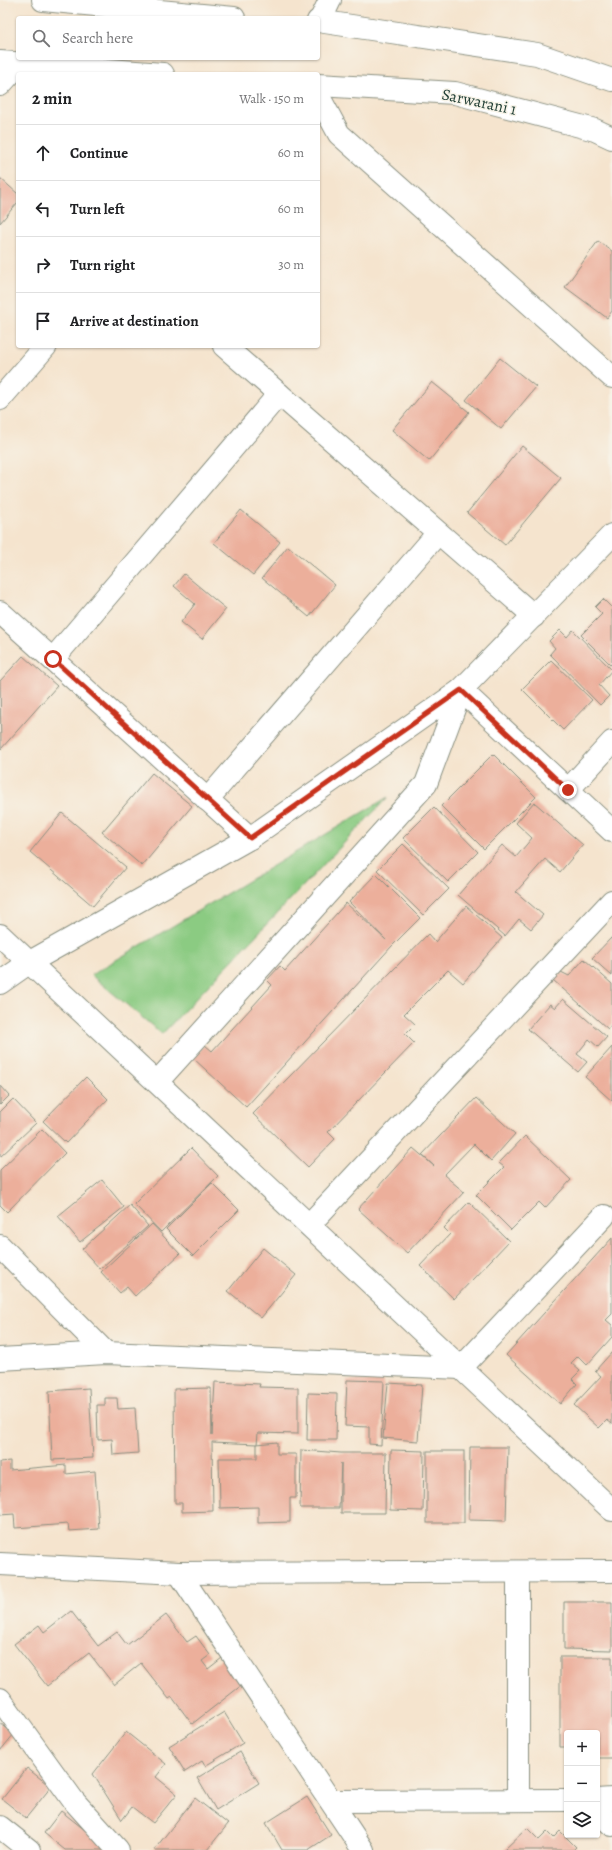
<!DOCTYPE html>
<meta charset="utf-8">
<style>
body{margin:0;font-family:Alegreya,serif;background:#f2f2f2;color:#202124}
.controls{position:absolute;right:12px;bottom:12px;display:grid;overflow:hidden;border-radius:4px;box-shadow:0 1px 3px #0004}
.controls button{width:36px;height:36px;display:grid;place-items:center;padding:0;border:0;border-bottom:1px solid #e0e0e0;background:#fff;color:#202124;font:20px sans-serif}
.stop{position:absolute;width:12px;height:12px;margin:-9px;border:3px solid #c8321e;border-radius:50%;background:#fff}
.stop.end{background:#c8321e;border-color:#fff;box-shadow:0 1px 4px #0008}
.list{margin:0;padding:0;list-style:none}
h2{display:flex;justify-content:space-between;align-items:center;height:52px;margin:0;padding:0 16px;font-size:17px}
h2 small{font-size:13px;font-weight:400;color:#757577}
.list li{display:grid;grid-template-columns:26px 1fr auto;gap:12px;align-items:center;box-sizing:border-box;height:56px;padding:0 16px;border-top:1px solid #e0e0e0}
.list b{display:block;font-size:15px;white-space:nowrap}
.list em{font-size:13px;font-style:normal;color:#757577}
.icon{flex:none;width:22px;height:22px;fill:none;stroke:currentColor;stroke-width:2;stroke-linecap:round;stroke-linejoin:round}
.map{position:relative;flex:none;width:612px;height:1850px;overflow:hidden}
.search{position:absolute;background:#fff;box-shadow:0 1px 3px #0004;left:16px;top:16px;width:304px;height:44px;display:flex;align-items:center;gap:10px;box-sizing:border-box;padding:0 14px;border-radius:4px;color:#757577;font-size:15px}
.panel{position:absolute;background:#fff;box-shadow:0 1px 3px #0004;left:16px;top:72px;width:304px;height:276px;border-radius:4px}
.map>svg:first-child{display:block}
</style>
<div class="map">
<svg width="612" height="1850" viewBox="0 0 612 1850">
<rect width="100%" height="100%" fill="#f7f3e8"/>
<filter id="ink" filterUnits="userSpaceOnUse"><feTurbulence type="fractalNoise" baseFrequency=".025" numOctaves="2"/><feDisplacementMap in="SourceGraphic" scale="8" xChannelSelector="R" yChannelSelector="G"/><feConvolveMatrix kernelMatrix="1 2 1 2 8 2 1 2 1" color-interpolation-filters="sRGB"/></filter>
<filter id="wash" filterUnits="userSpaceOnUse"><feTurbulence type="fractalNoise" baseFrequency=".012" numOctaves="4" result="noise"/><feDisplacementMap in="SourceGraphic" scale="16" xChannelSelector="R" yChannelSelector="G"/><feGaussianBlur stdDeviation="0.9" result="paint"/><feColorMatrix in="noise" values="0 0 0 0 0 0 0 0 0 0 0 0 0 0 0 0 0 1.4 0 .05"/><feComposite in="paint" operator="in"/></filter>
<g filter="url(#wash)">
<rect width="100%" height="100%" fill="#f5e4ce"/>
<!-- green -->
<polygon fill="#8bcb82" stroke="#55845b" points="388,797 162,1034 91,975"/>
<g id="blocks">
<!-- building -->
<g fill="#ecaf9b">
<polygon points="0,178 18,194 18,202 0,223"/>
<polygon points="598,241 612,251 612,311 607,318 565,287"/>
<polygon points="500,358 536,387 501,429 466,400"/>
<polygon points="432,382 469,412 429,461 392,430"/>
<polygon points="522,446 561,478 505,545 467,513"/>
<polygon points="241,510 280,542 253,575 214,543"/>
<polygon points="288,546 335,585 309,617 262,578"/>
<polygon points="184,574 226,609 202,639 181,622 195,604 174,586"/>
<polygon points="603,599 612,608 612,666 581,635 602,614 595,607"/>
<polygon points="560,630 567,637 573,630 612,670 599,685 609,696 600,705 550,654 555,648 549,641"/>
<polygon points="23,656 57,686 1,749 0,681"/>
<polygon points="551,660 592,700 563,730 522,689"/>
<polygon points="493,754 536,797 484,849 441,806"/>
<polygon points="152,773 192,806 142,866 102,832"/>
<polygon points="534,802 583,845 560,872 545,859 516,892 543,915 531,929 519,919 505,936 458,895 502,845 516,857 532,838 516,823"/>
<polygon points="434,807 478,852 448,882 403,838"/>
<polygon points="62,813 126,867 93,906 30,852"/>
<polygon points="403,844 449,889 423,915 377,870"/>
<polygon points="376,874 420,918 392,946 246,1107 193,1058 205,1045 212,1051 272,985 267,980 280,966 285,971 346,903 386,940 349,902"/>
<polygon points="466,906 502,938 463,983 448,970 404,1014 415,1024 405,1034 414,1043 328,1132 335,1139 308,1167 253,1114 428,934 435,942"/>
<polygon points="612,937 612,976 592,958"/>
<polygon points="584,959 612,984 612,1024 608,1029 553,980 561,972 569,976"/>
<polygon points="563,999 607,1037 598,1047 589,1039 577,1054 587,1062 578,1072 528,1029 550,1004 555,1008"/>
<polygon points="612,1047 612,1101 585,1077"/>
<polygon points="86,1077 108,1099 66,1143 43,1121"/>
<polygon points="0,1086 9,1096 0,1105"/>
<polygon points="476,1098 515,1134 491,1161 474,1144 444,1175 464,1192 407,1253 358,1209 413,1148 434,1166 422,1155"/>
<polygon points="13,1099 36,1123 0,1157 0,1112"/>
<polygon points="42,1129 65,1153 7,1212 0,1205 0,1170"/>
<polygon points="525,1136 571,1180 545,1208 539,1202 511,1230 476,1195 504,1167 499,1163"/>
<polygon points="191,1148 218,1176 161,1232 134,1204"/>
<polygon points="102,1180 124,1207 80,1242 58,1216"/>
<polygon points="212,1183 239,1210 193,1256 166,1229"/>
<polygon points="469,1202 509,1241 454,1299 420,1266 450,1234 444,1228"/>
<polygon points="130,1205 148,1226 100,1269 82,1249"/>
<polygon points="152,1224 180,1254 135,1296 127,1287 120,1293 101,1272"/>
<polygon points="612,1238 612,1314 606,1320 612,1325 612,1337 587,1365 578,1356 571,1363 580,1371 572,1379 577,1384 560,1404 506,1355"/>
<polygon points="263,1248 296,1275 261,1318 228,1291"/>
<polygon points="612,1352 612,1424 607,1420 599,1428 574,1405 601,1376 595,1371"/>
<polygon points="347,1380 384,1381 381,1445 369,1444 369,1427 345,1426"/>
<polygon points="215,1382 260,1384 259,1387 298,1388 298,1434 258,1433 257,1444 212,1442 213,1511 182,1512 182,1503 175,1503 174,1389 211,1388 212,1435"/>
<polygon points="388,1383 422,1385 418,1441 383,1438"/>
<polygon points="89,1388 93,1458 52,1460 49,1391"/>
<polygon points="308,1393 337,1394 336,1440 307,1440"/>
<polygon points="105,1398 117,1398 118,1409 135,1408 138,1453 113,1455 112,1439 98,1440 97,1405 105,1405"/>
<polygon points="277,1442 277,1454 296,1454 296,1498 290,1498 290,1522 258,1523 258,1507 220,1508 219,1458 257,1458 257,1444"/>
<polygon points="470,1447 508,1447 506,1521 469,1520"/>
<polygon points="301,1450 341,1453 386,1453 385,1513 341,1513 341,1463 339,1508 300,1508"/>
<polygon points="391,1450 424,1451 423,1511 390,1510"/>
<rect x="427" y="1451" width="37" height="72"/>
<polygon points="10,1461 10,1470 66,1465 66,1474 95,1471 99,1529 69,1531 68,1524 15,1528 14,1514 0,1515 0,1462"/>
<polygon points="564,1602 612,1602 612,1650 564,1649"/>
<polygon points="71,1611 98,1646 117,1632 127,1645 166,1615 187,1642 196,1636 210,1655 202,1661 208,1669 222,1658 242,1685 192,1724 172,1697 169,1699 141,1663 114,1685 89,1653 47,1686 14,1644 39,1625 44,1632"/>
<polygon points="560,1657 612,1657 612,1758 597,1758 597,1733 567,1733 567,1747 560,1747"/>
<polygon points="224,1712 243,1743 205,1766 202,1761 185,1772 169,1746"/>
<polygon points="0,1723 14,1734 0,1751"/>
<polygon points="126,1732 166,1764 156,1777 177,1794 153,1823 132,1807 122,1820 93,1774"/>
<polygon points="240,1752 259,1783 216,1810 197,1778"/>
<polygon points="27,1768 51,1787 26,1818 2,1799"/>
<polygon points="307,1797 331,1835 308,1850 282,1850 266,1823"/>
<polygon points="195,1798 228,1824 207,1850 154,1850"/>
<polygon points="61,1811 110,1850 65,1850 44,1833"/>
<polygon points="527,1828 539,1840 547,1832 553,1838 560,1831 576,1847 573,1850 504,1850"/>
</g>
</g>
</g>
<g filter="url(#ink)">
<use href="#blocks" fill-opacity="0" stroke="#8a9081" stroke-width="1"/>
<g fill="none" stroke-linecap="round" stroke-linejoin="round">
<!-- minor casing -->
<g stroke="#8a9081" stroke-width="24">
<g id="minor">
<polyline points="320,21 330,0"/>
<polyline points="0,85 19,64"/>
<polyline points="318,95 339,134 612,377"/>
<polyline points="224,346 534,616"/>
<polyline points="0,399 46,346"/>
<polyline points="0,612 250,838"/>
<polyline points="53,659 279,394"/>
<polyline points="568,790 612,742"/>
<polyline points="207,800 438,533"/>
<polyline points="0,935 612,1510"/>
<polyline points="0,983 30,962 250,838 461,690 612,535"/>
<polyline points="157,1082 426,784 461,690 612,831"/>
<polyline points="309,1225 612,901"/>
<polyline points="0,1246 106,1353"/>
<polyline points="0,1359 106,1353 461,1368 604,1216"/>
<polyline points="0,1564 179,1573 612,1571"/>
<polyline points="518,1572 518,1800"/>
<polyline points="179,1573 363,1850"/>
<polyline points="0,1699 73,1800 118,1850"/>
<polyline points="597,1800 612,1799"/>
<polyline points="331,1801 567,1800"/>
<polyline points="597,1811 612,1825"/>
<polyline points="0,1827 29,1850"/>
</g>
</g>
<!-- major casing -->
<g stroke="#8a9081" stroke-width="24">
<g id="major">
<polyline points="43,0 234,18"/>
<polyline points="318,21 537,54 612,80"/>
<polyline points="0,62 163,74"/>
<polyline points="318,85 455,93 595,130 612,138"/>
</g>
</g>
<!-- minor -->
<use href="#minor" stroke="#fff" stroke-width="22"/>
<!-- major -->
<use href="#major" stroke="#fff" stroke-width="22"/>
</g>
</g>
<g fill="none" stroke-linecap="round" stroke-linejoin="round" filter="url(#ink)">
<!-- route -->
<polyline stroke="#c8321e" stroke-width="5" points="53,659 250,838 461,690 568,790"/>
</g>
<g text-anchor="middle" dominant-baseline="central" stroke-width="3" stroke-linejoin="round" paint-order="stroke">
<!-- street labels -->
<g font-size="16" fill="#1f3d34" stroke="#f7f3e8">
<text transform="translate(479 102) rotate(12)">Sarwarani 1</text>
</g>
</g>
</svg>
<div class="controls">
<button>+</button>
<button>−</button>
<button><svg class="icon" aria-label="layers" viewBox="0 0 24 24"><path d="M12 4l9 5-9 5-9-5zM3 14l9 5 9-5"/></svg></button>
</div>
<div class="stop" style="left:53px;top:659px"></div>
<div class="stop end" style="left:568px;top:790px"></div>
<div class="search"><svg class="icon" aria-label="search" viewBox="0 0 24 24"><circle cx="10" cy="10" r="6"/><path d="M15 15l6 6"/></svg>Search here</div>
<section class="panel">
<h2>2 min<small>Walk · 150 m</small></h2>
<ul class="list">
<li><svg class="icon" aria-label="ahead" viewBox="0 0 24 24"><path d="M12 20V5M6 11l6-6 6 6"/></svg><div><b>Continue</b></div><em>60 m</em></li>
<li><svg class="icon" aria-label="left" viewBox="0 0 24 24"><path d="M17 20v-9H6M10 6l-5 5 5 5"/></svg><div><b>Turn left</b></div><em>60 m</em></li>
<li><svg class="icon" aria-label="right" viewBox="0 0 24 24"><path d="M7 20v-9h11M14 6l5 5-5 5"/></svg><div><b>Turn right</b></div><em>30 m</em></li>
<li><svg class="icon" aria-label="arrive" viewBox="0 0 24 24"><path d="M6 21V4h12l-3 4 3 4H6"/></svg><div><b>Arrive at destination</b></div></li>
</ul>
</section>
</div>
